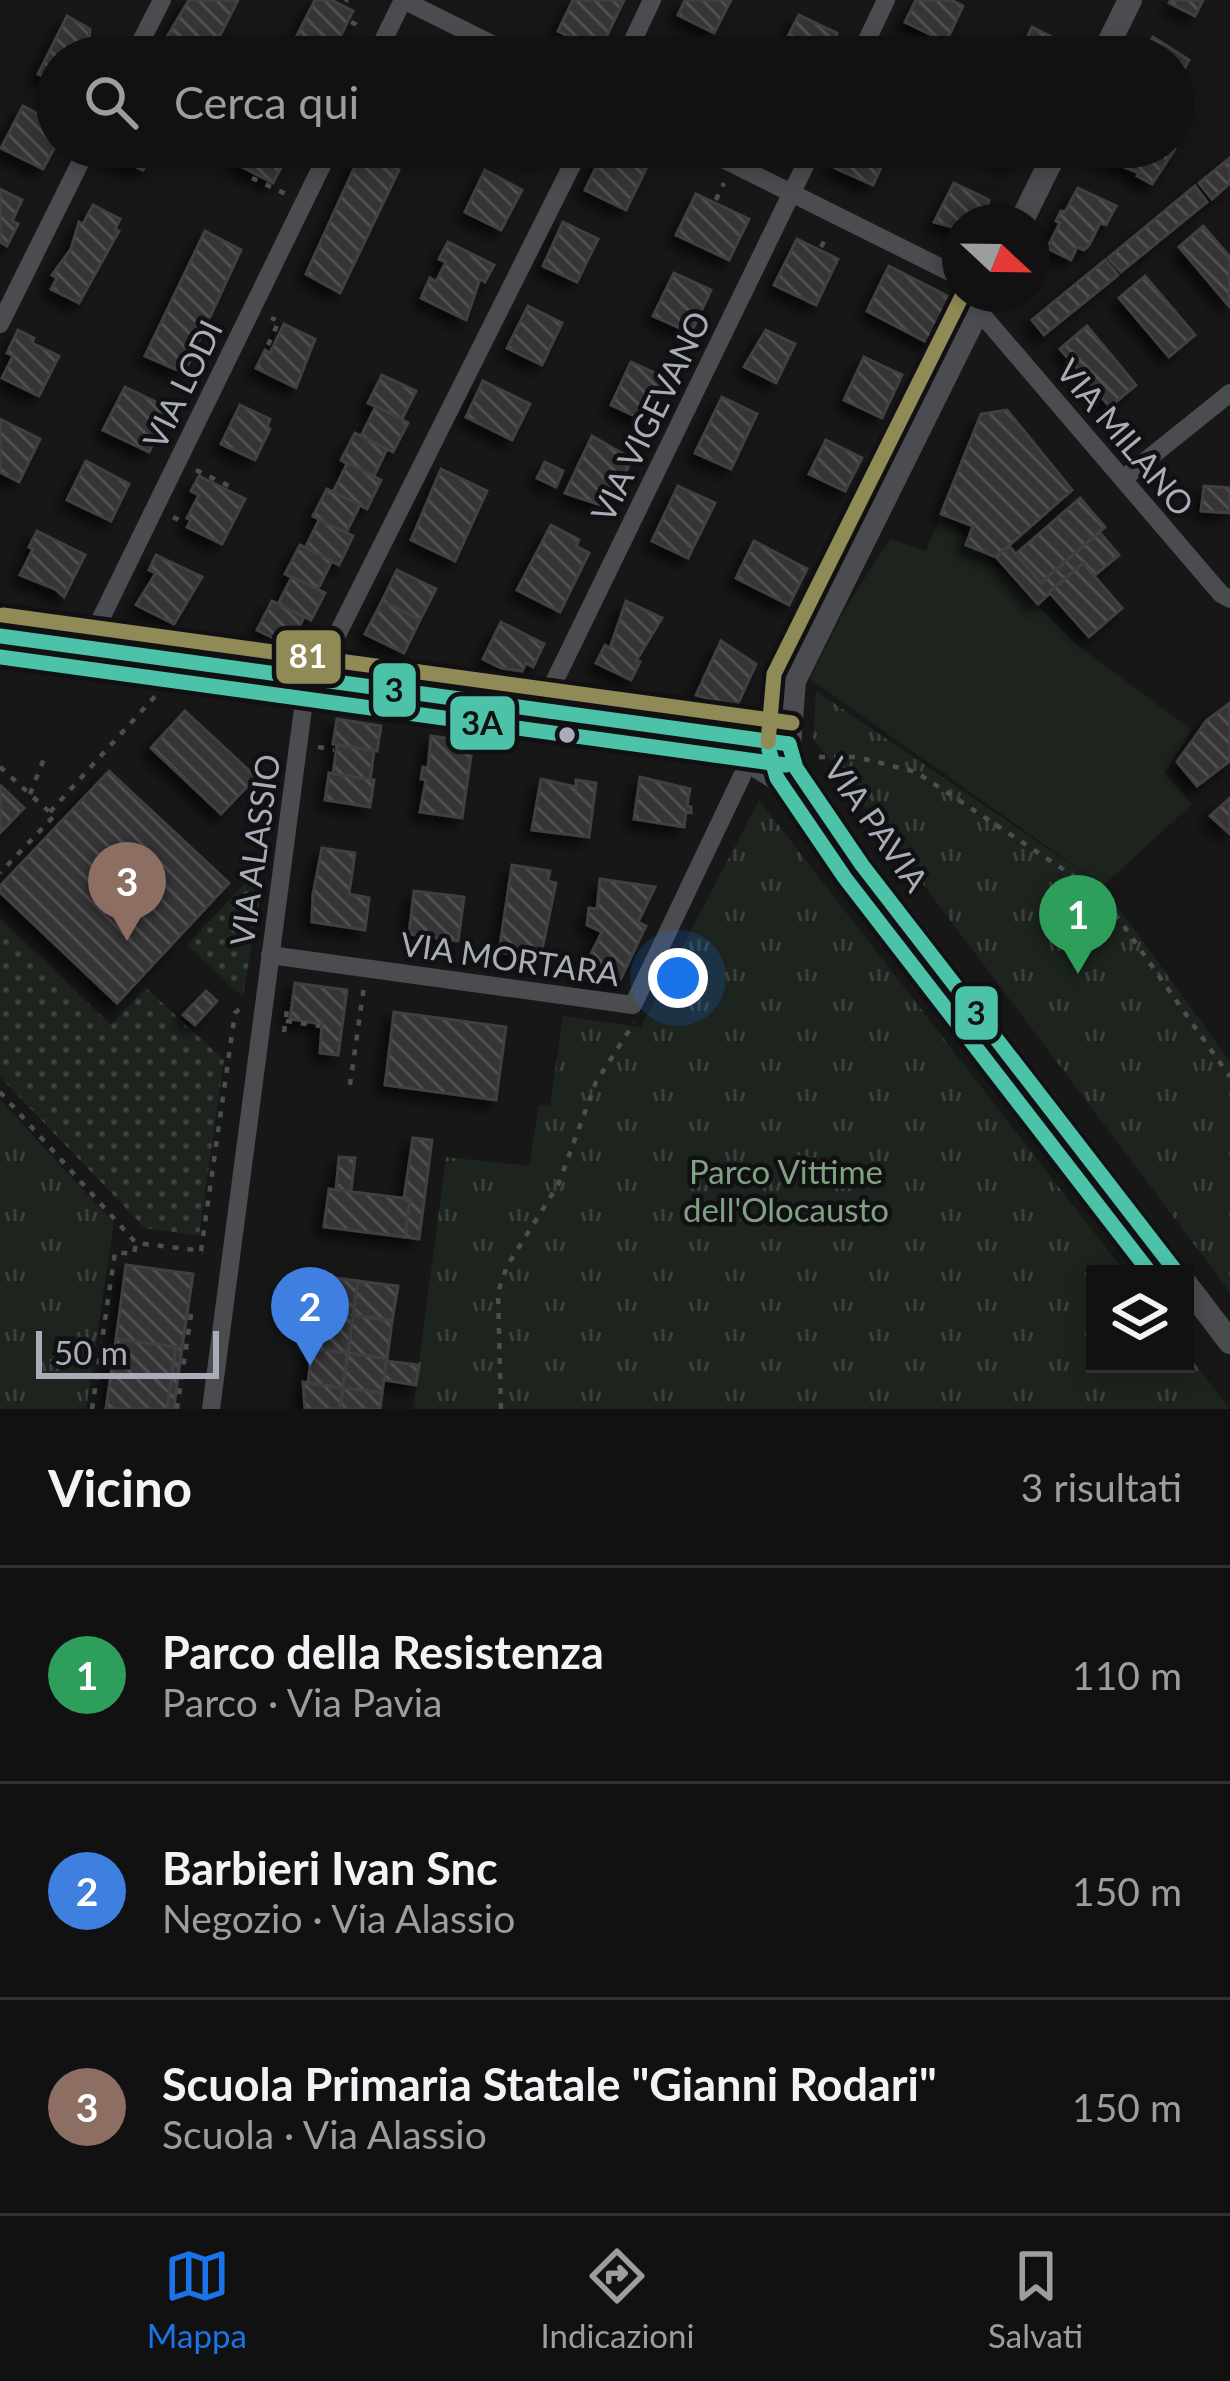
<!DOCTYPE html>
<html lang="it">
<meta charset="utf-8">
<style>
body{margin:0;font-family:Lato,sans-serif;background:#1e1f1f;color:#f1f3f6}
.controls{position:absolute;right:36px;bottom:36px;display:grid;overflow:hidden;border-radius:0px;box-shadow:0 6px 18px #0003}
.controls button{width:108px;height:108px;display:grid;place-items:center;padding:0;border:0;border-bottom:3px solid #303131;background:#111;color:#f1f3f6;font:60px sans-serif}
.compass{position:absolute;left:942px;top:204px;width:108px;height:108px;border-radius:50%;background:#111;box-shadow:0 6px 18px #0003;rotate:112deg}
.scale{position:absolute;left:36px;bottom:30px;width:183px;box-sizing:border-box;padding-left:12px;border:6px solid #a8adb8;border-top:0;font-size:33px;line-height:42px;white-space:nowrap;color:#a8adb8;-webkit-text-stroke:9px #111113;paint-order:stroke}
.you{position:absolute;left:678px;top:978px;width:42px;height:42px;margin:-30px;border:9px solid #fff;border-radius:50%;background:#1a73e8;box-shadow:0 0 0 18px #1a73e833}
.badge{display:grid;place-items:center;width:78px;height:78px;border-radius:50%;background:#1a73e8;color:#fff;font-size:39px;font-weight:700}
.pin{position:absolute;translate:-50% -99px;filter:drop-shadow(0 3px 6px #0008)}
.pin::after{content:'';position:absolute;top:63px;width:42px;height:36px;background:inherit;clip-path:polygon(0 0,100% 0,50% 100%)}
.list{margin:0;padding:0;list-style:none}
h2{display:flex;justify-content:space-between;align-items:center;height:156px;margin:0;padding:0 48px;font-size:51px}
h2 small{font-size:39px;font-weight:400;color:#9c9d9f}
.list li{display:grid;grid-template-columns:78px 1fr auto;gap:36px;align-items:center;box-sizing:border-box;height:216px;padding:0 48px;border-top:3px solid #303131}
.list b{display:block;font-size:45px;white-space:nowrap}
.list p{margin:0;font-size:39px;white-space:nowrap;color:#9c9d9f}
.list em{font-size:39px;font-style:normal;color:#9c9d9f}
.icon{flex:none;width:66px;height:66px;fill:none;stroke:currentColor;stroke-width:2;stroke-linecap:round;stroke-linejoin:round}
.map{position:relative;flex:none;width:1230px;height:1409px;overflow:hidden}
.search{position:absolute;background:#111;box-shadow:0 6px 18px #0003;left:36px;right:36px;top:36px;height:132px;display:flex;align-items:center;gap:30px;box-sizing:border-box;padding:0 42px;border-radius:66px;color:#9c9d9f;font-size:45px}
.sheet{height:804px;background:#111}
nav{display:flex;justify-content:space-around;align-items:center;box-sizing:border-box;height:168px;border-top:3px solid #303131;background:#111;font-size:33px;color:#9c9d9f}
nav a{display:grid;justify-items:center;gap:6px}
nav .on{color:#1a73e8}
.map>svg:first-child{display:block}
</style>
<div class="map">
<svg width="1230" height="1409" viewBox="0 0 1230 1409">
<defs>
<pattern id="park-tufts" width="24" height="20" patternUnits="userSpaceOnUse" patternTransform="scale(3)"><rect width="24" height="20" fill="#1d241e"/><path d="M3 7l-1-3M5 7V3M7 7l1-3M15 17l-1-3M17 17v-4M19 17l1-3" fill="none" stroke="#3b413d"/></pattern>
<pattern id="garden-dots" width="8" height="8" patternUnits="userSpaceOnUse" patternTransform="scale(3)"><rect width="8" height="8" fill="#1d241e"/><path d="M2 2h.1M6 6h.1" fill="none" stroke="#3b413d" stroke-width="1.8" stroke-linecap="round"/></pattern>
<pattern id="building-back-hatch" width="6" height="6" patternUnits="userSpaceOnUse" patternTransform="scale(3)"><rect width="6" height="6" fill="#353536"/><path d="M-1 5l2 2M0 0l6 6M5-1l2 2" fill="none" stroke="#4f5051"/></pattern>
<filter id="shadow"><feDropShadow dx="-8" dy="8" stdDeviation="6" flood-color="#0009"/></filter>
</defs>
<rect width="100%" height="100%" fill="#171717"/>
<!-- grass -->
<polygon fill="#1d241e" points="941,514 1081,648 1192,730 1165,773 1192,804 1103,886 810,679 845,609 890,539 926,551"/>
<!-- park -->
<g fill="url(#park-tufts)">
<polygon points="816,691 1103,886 1230,1062 1230,1292 813,738"/>
<polygon points="759,800 1126,1274 1095,1274 1095,1364 1185,1364 1185,1351 1230,1409 413,1409 446,1157 529,1166 539,1105 550,1106 563,1016 641,1027"/>
<polygon points="0,1100 114,1223 86,1409 0,1409"/>
</g>
<!-- garden -->
<g fill="url(#garden-dots)">
<polygon points="249,879 261,889 243,997 187,945"/>
<polygon points="0,918 111,1025 146,988 224,1060 199,1236 145,1228 0,1077"/>
</g>
<!-- building -->
<g fill="url(#building-back-hatch)" stroke="#3f4043" stroke-width="3" filter="url(#shadow)">
<polygon points="189,0 238,0 209,57 161,57 165,49 161,47"/>
<polygon points="315,0 331,0 353,11 330,57 286,57"/>
<polygon points="573,0 624,0 599,52 558,31"/>
<polygon points="685,0 731,0 714,33 678,15"/>
<polygon points="916,0 951,0 963,6 946,42 905,22"/>
<polygon points="1171,0 1203,0 1195,16 1169,3"/>
<polygon points="799,15 837,33 831,57 777,57"/>
<polygon points="67,16 90,29 89,41 100,46 95,57 57,57 57,83 38,74"/>
<polygon points="1032,27 1054,38 1052,43 1065,49 1061,57 1018,57"/>
<polygon points="1153,37 1189,60 1173,90 1173,57 1143,57"/>
<polygon points="655,43 683,57 648,57"/>
<polygon points="23,106 57,124 57,143 43,169 1,148"/>
<polygon points="105,147 155,147 143,170 103,152"/>
<polygon points="243,147 280,147 289,152 273,183 235,163"/>
<polygon points="519,147 547,147 542,158"/>
<polygon points="845,147 889,150 873,185 835,168"/>
<polygon points="978,147 1018,147 1011,163"/>
<polygon points="1099,147 1172,147 1175,149 1152,184 1137,176 1139,173 1095,155"/>
<polygon points="605,149 646,169 626,210 585,190"/>
<polygon points="361,153 399,170 340,293 306,274"/>
<polygon points="1230,158 1230,183 1212,199 1199,183"/>
<polygon points="485,170 522,190 501,230 465,212"/>
<polygon points="954,183 989,200 981,222 960,222 960,229 934,222"/>
<polygon points="1195,186 1207,202 1121,272 1108,258"/>
<polygon points="1078,188 1116,206 1106,225 1100,223 1089,245 1084,250 1077,247 1071,260 1047,248 1060,223 1056,221 1061,211 1065,212"/>
<polygon points="0,189 22,200 12,221 18,224 7,246 0,242"/>
<polygon points="696,194 749,219 729,260 676,235"/>
<polygon points="93,205 120,219 115,229 119,231 79,303 51,289 57,278 52,275 71,249 79,222 83,224"/>
<polygon points="563,222 598,239 577,282 543,266"/>
<polygon points="1203,226 1230,257 1229,306 1179,247"/>
<polygon points="205,231 241,250 184,373 145,356"/>
<polygon points="797,239 838,259 816,305 774,285"/>
<polygon points="448,242 494,265 485,282 480,279 466,320 421,298 430,278 436,282 446,262 439,259"/>
<polygon points="1105,260 1118,275 1044,335 1032,320"/>
<polygon points="889,266 955,300 932,345 867,311"/>
<polygon points="674,273 711,290 691,333 653,316"/>
<polygon points="1145,276 1195,335 1169,357 1119,298"/>
<polygon points="528,306 562,323 542,365 507,348"/>
<polygon points="284,324 315,339 296,388 256,368 265,350 270,353"/>
<polygon points="1087,326 1136,385 1110,407 1060,349"/>
<polygon points="18,330 34,338 32,343 59,356 39,396 2,378 13,356 7,353"/>
<polygon points="766,330 795,344 776,383 744,367"/>
<polygon points="864,357 902,375 882,418 844,400"/>
<polygon points="631,362 668,379 648,422 611,405"/>
<polygon points="382,375 416,391 402,419 368,403"/>
<polygon points="483,381 530,404 512,440 466,417"/>
<polygon points="125,387 170,409 149,452 103,430"/>
<polygon points="722,397 757,414 731,469 695,453"/>
<polygon points="240,405 270,419 267,427 270,429 255,460 221,444"/>
<polygon points="376,406 408,423 393,452 361,436"/>
<polygon points="1007,410 1072,490 996,557 966,545 973,526 941,514 981,414"/>
<polygon points="0,419 40,439 19,482 0,472"/>
<polygon points="355,433 387,449 374,476 341,460"/>
<polygon points="592,436 632,459 609,508 565,493"/>
<polygon points="826,440 862,458 845,491 809,474"/>
<polygon points="341,460 381,480 367,509 333,492 347,464"/>
<polygon points="86,461 129,484 111,521 67,500"/>
<polygon points="545,462 563,471 556,487 537,478"/>
<polygon points="441,469 487,491 455,561 411,540"/>
<polygon points="199,476 245,499 222,544 187,527 191,520 187,518 199,495 191,491"/>
<polygon points="678,486 715,503 688,558 652,541"/>
<polygon points="1204,486 1230,488 1230,513 1201,511"/>
<polygon points="327,489 360,505 346,533 313,516"/>
<polygon points="1080,498 1105,527 1041,583 1016,554"/>
<polygon points="319,520 353,536 339,565 305,548"/>
<polygon points="551,525 579,540 576,546 589,553 560,612 517,590"/>
<polygon points="37,531 85,555 64,597 55,589 20,575 33,549 29,547"/>
<polygon points="1099,532 1119,555 1094,576 1083,563 1038,604 996,557 1009,546 1041,583"/>
<polygon points="754,541 807,569 789,605 736,578"/>
<polygon points="300,545 332,561 318,589 285,574"/>
<polygon points="156,555 202,577 174,624 136,605 156,573 149,570"/>
<polygon points="1083,563 1122,608 1089,637 1049,592"/>
<polygon points="397,570 436,589 420,620 382,601"/>
<polygon points="292,577 325,593 311,620 278,604"/>
<polygon points="272,601 304,617 290,646 257,630"/>
<polygon points="382,601 420,620 404,653 365,634"/>
<polygon points="626,601 662,618 636,661 640,662 631,680 596,663 605,645 610,648"/>
<polygon points="501,622 544,644 533,667 526,663 522,671 501,668 483,659"/>
<polygon points="721,641 756,664 736,708 696,695"/>
<polygon points="1230,703 1230,761 1197,786 1177,762 1207,720"/>
<polygon points="185,711 256,777 221,814 151,748"/>
<polygon points="337,719 381,726 377,751 333,744"/>
<polygon points="431,736 473,742 462,818 420,812 426,780 421,779 423,767 428,768"/>
<polygon points="337,745 374,751 370,780 333,774"/>
<polygon points="109,771 229,883 117,1003 0,892 0,886"/>
<polygon points="329,773 374,780 370,807 325,800"/>
<polygon points="640,777 690,789 687,806 691,807 691,813 686,812 684,827 634,819"/>
<polygon points="541,779 576,787 576,780 596,783 589,837 532,830"/>
<polygon points="0,785 24,808 0,833"/>
<polygon points="1230,798 1230,834 1210,816"/>
<polygon points="322,848 355,853 349,894 369,898 365,930 312,922 313,894"/>
<polygon points="512,865 550,871 548,881 556,883 540,959 499,952"/>
<polygon points="600,879 655,887 638,922 646,926 620,980 578,974 582,959 588,960 602,932 587,925 589,908 597,909"/>
<polygon points="414,891 464,897 458,941 409,934"/>
<polygon points="295,983 347,990 338,1055 320,1053 322,1024 290,1019"/>
<polygon points="206,991 217,1001 195,1025 183,1015"/>
<polygon points="394,1012 506,1027 496,1100 385,1085"/>
<polygon points="413,1138 432,1140 419,1239 405,1237 410,1199 404,1198"/>
<polygon points="339,1157 355,1158 351,1191 336,1190"/>
<polygon points="329,1189 410,1199 405,1237 324,1227"/>
<polygon points="126,1265 193,1274 182,1348 116,1339"/>
<polygon points="322,1276 358,1281 353,1315 317,1311"/>
<polygon points="358,1281 398,1286 392,1321 353,1315"/>
<polygon points="313,1311 353,1315 348,1353 312,1349 316,1323 311,1322"/>
<polygon points="353,1315 392,1321 387,1359 348,1353"/>
<polygon points="116,1339 176,1347 167,1409 106,1409"/>
<polygon points="176,1347 182,1348 175,1399 174,1409 167,1409"/>
<polygon points="312,1349 348,1353 343,1388 308,1383"/>
<polygon points="348,1353 387,1359 382,1393 343,1388"/>
<polygon points="386,1361 419,1365 416,1385 384,1380"/>
<polygon points="303,1382 343,1388 340,1409 305,1409"/>
<polygon points="343,1388 382,1393 380,1409 340,1409"/>
</g>
<g fill="none" stroke-linecap="round" stroke-linejoin="round">
<!-- path -->
<g stroke="#4d4e52" stroke-width="4.5" stroke-dasharray="6 9" stroke-linecap="butt">
<polyline points="346,2 347,0"/>
<polyline points="351,22 364,28"/>
<polyline points="535,46 556,57"/>
<polyline points="338,48 355,57"/>
<polyline points="666,147 680,154"/>
<polyline points="633,157 638,147"/>
<polyline points="774,159 779,147"/>
<polyline points="252,178 288,195"/>
<polyline points="716,200 724,183"/>
<polyline points="821,247 828,234"/>
<polyline points="268,345 279,321 271,318"/>
<polyline points="196,470 229,486"/>
<polyline points="173,517 185,523"/>
<polyline points="318,747 334,750"/>
<polyline points="819,757 857,757 916,772 1102,895 1230,1077"/>
<polyline points="0,767 54,816 0,873"/>
<polyline points="30,794 45,756"/>
<polyline points="50,812 168,682"/>
<polyline points="286,1021 320,1026"/>
<polyline points="284,1032 288,1002"/>
<polyline points="350,1085 364,986"/>
<polyline points="0,1092 136,1243 203,1251"/>
<polyline points="201,1251 235,1013 243,1006"/>
<polyline points="92,1409 115,1252 134,1254 136,1243"/>
<polyline points="177,1409 192,1308"/>
<polyline points="501,1409 498,1292 507,1266 558,1185 596,1082 634,1023"/>
</g>
<!-- minor -->
<g stroke="#4b4c50" stroke-width="18">
<polyline points="403,0 518,57"/>
<polyline points="133,57 162,0"/>
<polyline points="375,57 403,0"/>
<polyline points="625,57 652,0"/>
<polyline points="859,57 886,0"/>
<polyline points="699,147 960,277"/>
<polyline points="978,310 1221,594 1230,599"/>
<polyline points="0,324 88,147"/>
<polyline points="1123,479 1230,393"/>
<polyline points="87,647 331,147"/>
<polyline points="540,711 814,147"/>
<polyline points="270,955 633,1005 742,776"/>
<polyline points="211,1409 307,678 322,665 581,147"/>
</g>
<!-- tertiary -->
<g stroke="#4b4c50" stroke-width="24">
<polyline points="1102,57 1130,0"/>
<polyline points="1021,222 1058,147"/>
<polyline points="986,294 794,681 789,744 796,768 862,865 1178,1274"/>
<polyline points="0,636 789,744"/>
<polyline points="646,726 658,744 744,758 778,779 834,854 862,865"/>
<polyline points="1185,1283 1230,1342"/>
</g>
<!-- bus-1 casing -->
<g stroke="#111113" stroke-width="24">
<g id="bus-1">
<polyline points="0,636 789,744"/>
<polyline points="789,744 796,768 862,865 1178,1274"/>
</g>
</g>
<!-- bus-2 casing -->
<g stroke="#111113" stroke-width="24">
<g id="bus-2">
<polyline points="0,657 786,765"/>
<polyline points="769,750 777,778 845,878 1151,1274"/>
</g>
</g>
<!-- bus-3 casing -->
<g stroke="#111113" stroke-width="24">
<g id="bus-3">
<polyline points="3,615 792,723"/>
<polyline points="768,742 774,674 963,294"/>
</g>
</g>
<!-- bus-1 -->
<use href="#bus-1" stroke="#4cc2a9" stroke-width="15"/>
<!-- bus-2 -->
<use href="#bus-2" stroke="#4cc2a9" stroke-width="15"/>
<!-- bus-3 -->
<use href="#bus-3" stroke="#908b56" stroke-width="15"/>
</g>
<!-- markers -->
<circle fill="#a8adb8" stroke="#111113" stroke-width="4.5" cx="567" cy="735" r="10"/>
<g text-anchor="middle" dominant-baseline="central" stroke-width="9" stroke-linejoin="round" paint-order="stroke">
<!-- street labels -->
<g font-size="33" fill="#a8adb8" stroke="#111113">
<text transform="translate(182 384) rotate(-64)">VIA LODI</text>
<text transform="translate(650 416) rotate(-64)">VIA VIGEVANO</text>
<text transform="translate(1126 437) rotate(50)">VIA MILANO</text>
<text transform="translate(877 824) rotate(55)">VIA PAVIA</text>
<text transform="translate(254 850) rotate(-82)">VIA ALASSIO</text>
<text transform="translate(510 958) rotate(8)">VIA MORTARA</text>
</g>
<!-- park labels -->
<g font-size="33" fill="#7fa381" stroke="#111113">
<text x="786" y="1171">Parco Vittime<tspan x="786" dy="38">dell'Olocausto</tspan></text>
</g>
</g>
<g stroke="#111113" stroke-width="4.5">
<rect x="274" y="628" width="69" height="58" rx="12" fill="#908b56"/>
<rect x="371" y="661" width="47" height="58" rx="12" fill="#4cc2a9"/>
<rect x="448" y="694" width="69" height="58" rx="12" fill="#4cc2a9"/>
<rect x="953" y="984" width="47" height="58" rx="12" fill="#4cc2a9"/>
</g>
<g font-size="33" text-anchor="middle" font-weight="bold" fill="#fff">
<text x="308" y="668">81</text>
</g>
<g font-size="33" text-anchor="middle" font-weight="bold" fill="#111">
<text x="394" y="702">3</text>
<text x="482" y="735">3A</text>
<text x="976" y="1025">3</text>
</g>
</svg>
<div class="controls">
<button><svg class="icon" aria-label="layers" viewBox="0 0 24 24"><path d="M12 4l9 5-9 5-9-5zM3 14l9 5 9-5"/></svg></button>
</div>
<svg class="compass" viewBox="-18 -18 36 36"><path d="M0-13l5 13h-10z" fill="#e53935"/><path d="M0 13l5-13h-10z" fill="#9c9d9f"/></svg>
<div class="scale">50 m</div>
<div class="you"></div>
<div class="pin badge" style="left:1078px;top:974px;background:#2e9e5b">1</div>
<div class="pin badge" style="left:310px;top:1366px;background:#3f7fe0">2</div>
<div class="pin badge" style="left:127px;top:941px;background:#8d6e63">3</div>
<div class="search"><svg class="icon" aria-label="search" viewBox="0 0 24 24"><circle cx="10" cy="10" r="6"/><path d="M15 15l6 6"/></svg>Cerca qui</div>
</div>
<section class="sheet">
<h2>Vicino<small>3 risultati</small></h2>
<ul class="list">
<li><span class="badge" style="background:#2e9e5b">1</span><div><b>Parco della Resistenza</b><p>Parco · Via Pavia</p></div><em>110 m</em></li>
<li><span class="badge" style="background:#3f7fe0">2</span><div><b>Barbieri Ivan Snc</b><p>Negozio · Via Alassio</p></div><em>150 m</em></li>
<li><span class="badge" style="background:#8d6e63">3</span><div><b>Scuola Primaria Statale &quot;Gianni Rodari&quot;</b><p>Scuola · Via Alassio</p></div><em>150 m</em></li>
</ul>
</section>
<nav>
<a class="on"><svg class="icon" aria-label="map" viewBox="0 0 24 24"><path d="M3 6l6-2 6 2 6-2v14l-6 2-6-2-6 2zM9 4v14M15 6v14"/></svg>Mappa</a>
<a><svg class="icon" aria-label="directions" viewBox="0 0 24 24"><path d="M12 3l9 9-9 9-9-9zM9 14v-3h6M13 9l2 2-2 2"/></svg>Indicazioni</a>
<a><svg class="icon" aria-label="saved" viewBox="0 0 24 24"><path d="M7 4h10v16l-5-4-5 4z"/></svg>Salvati</a>
</nav>
